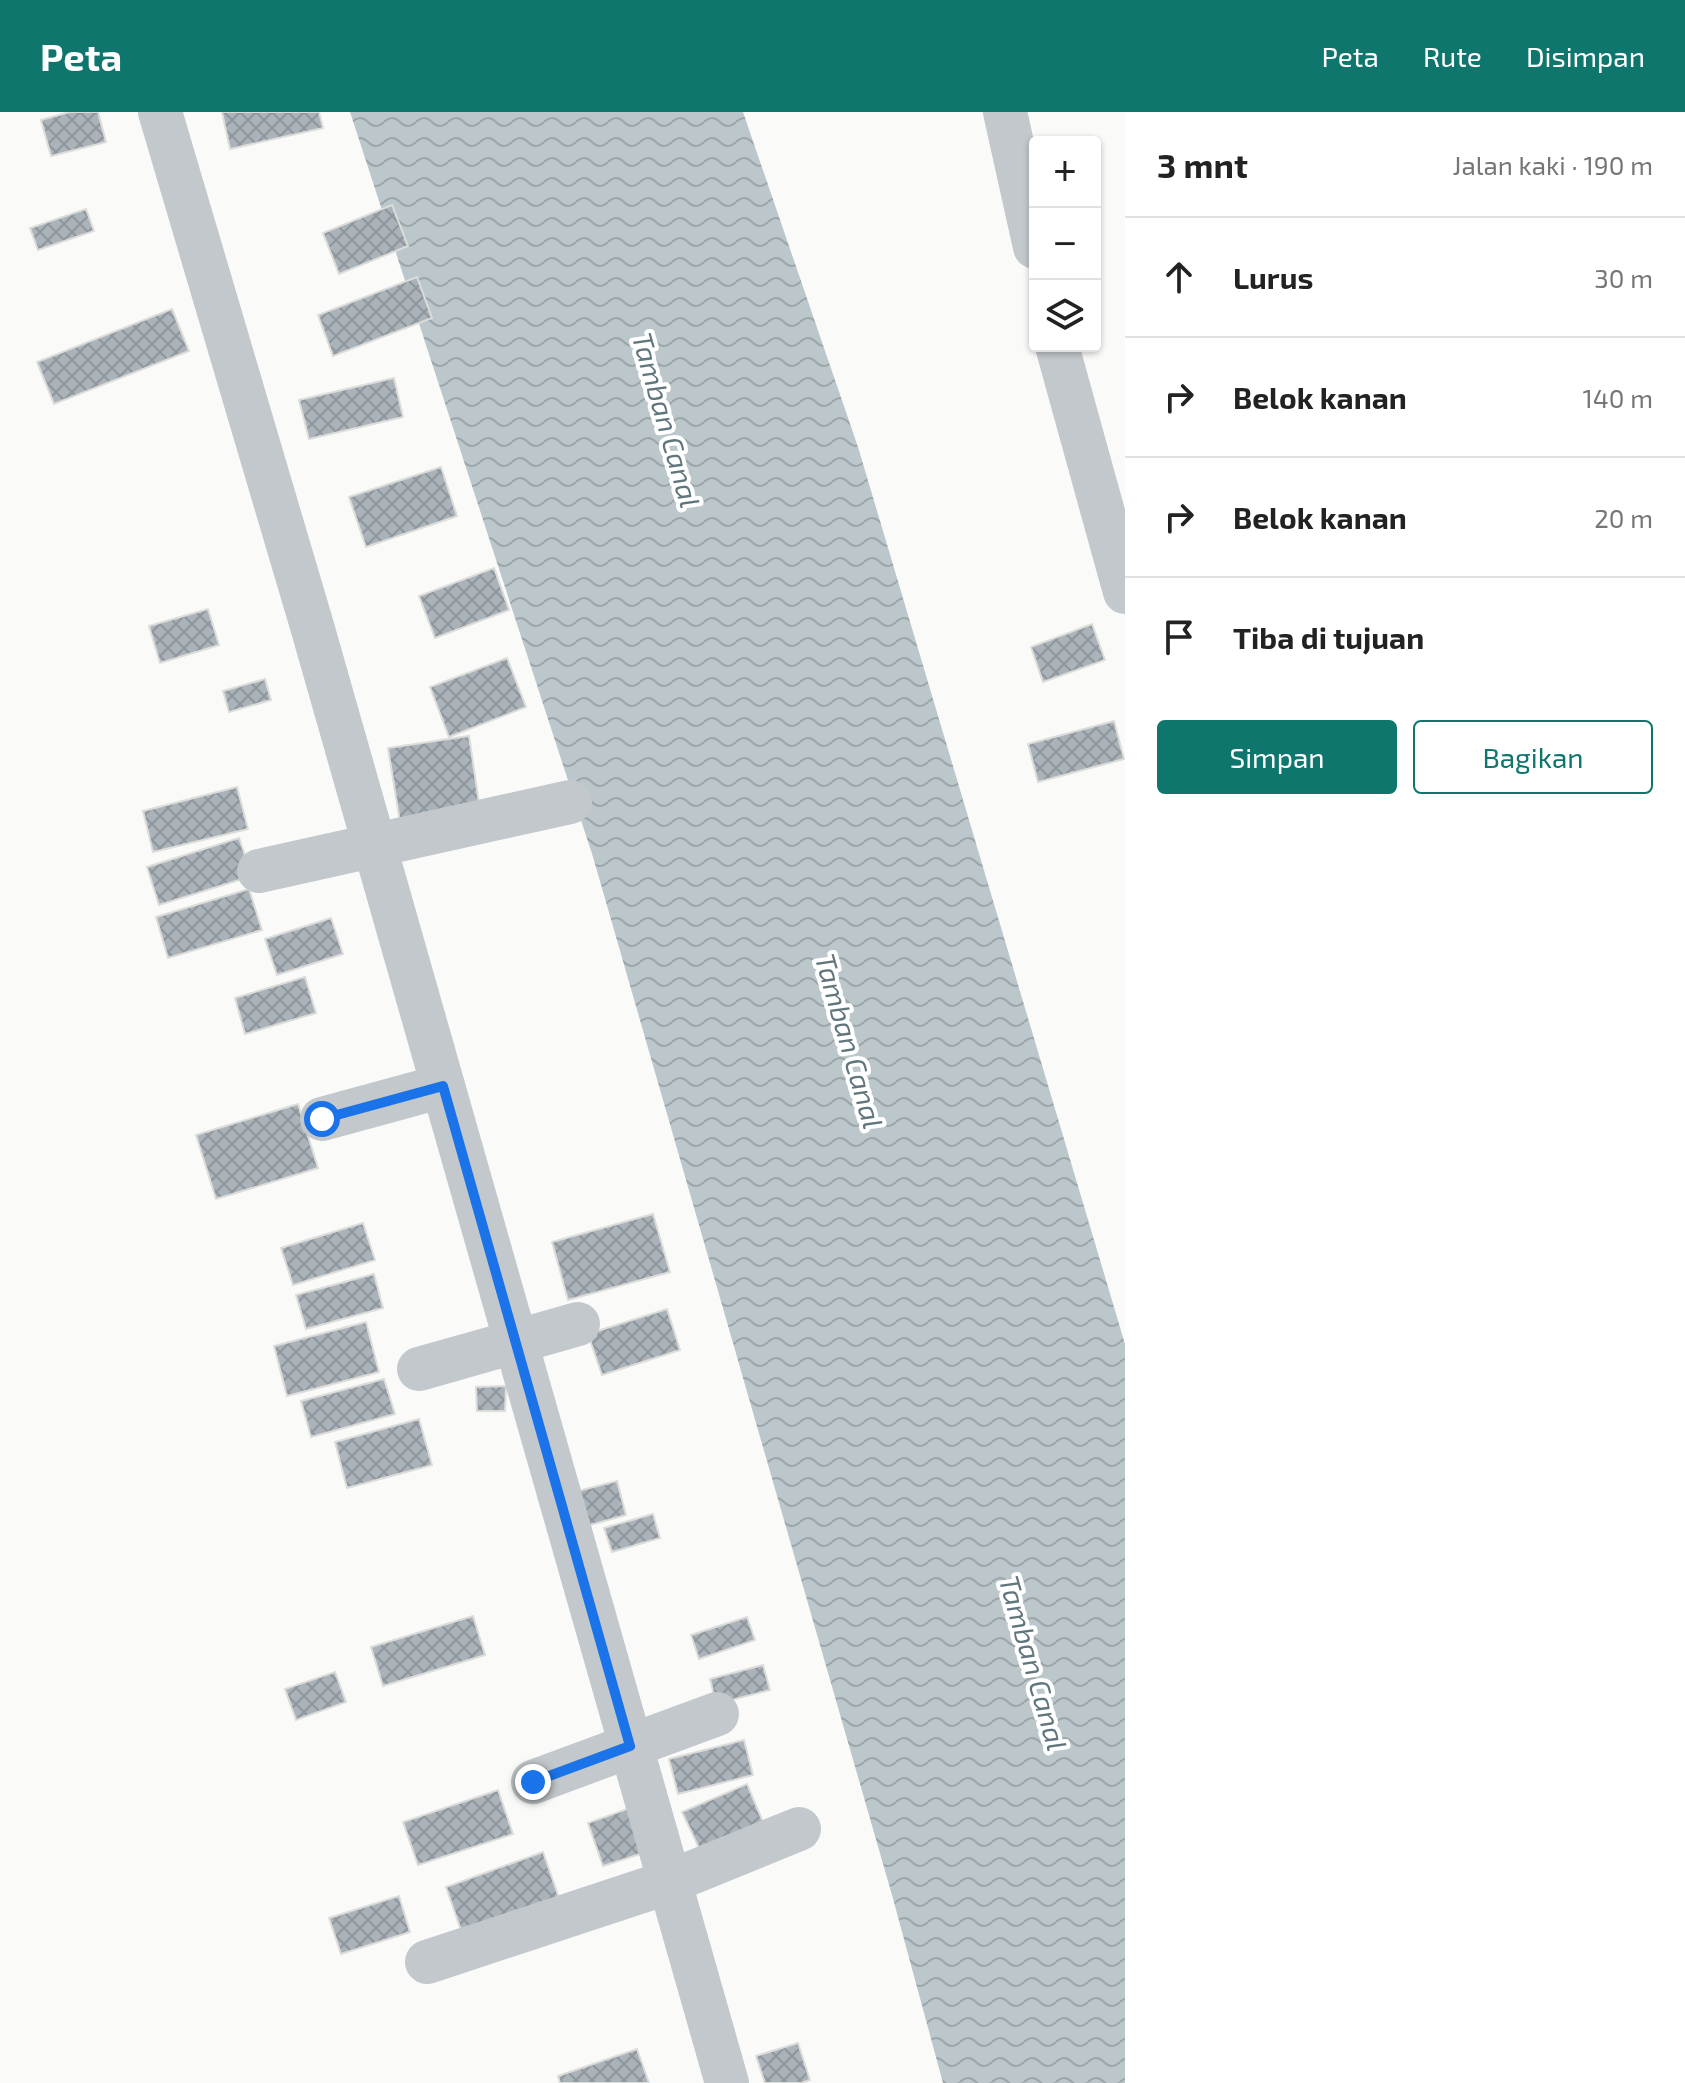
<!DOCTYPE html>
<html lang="id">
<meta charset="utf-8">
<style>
body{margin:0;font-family:"Exo 2",sans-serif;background:#f6f6f6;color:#222}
.controls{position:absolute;right:24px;top:24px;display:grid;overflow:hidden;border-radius:8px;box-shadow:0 2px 6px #0004}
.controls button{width:72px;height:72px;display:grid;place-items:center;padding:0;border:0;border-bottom:2px solid #e0e0e0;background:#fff;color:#222;font:40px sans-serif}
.stop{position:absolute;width:24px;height:24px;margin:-18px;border:6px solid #1a73e8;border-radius:50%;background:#fff}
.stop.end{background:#1a73e8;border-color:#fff;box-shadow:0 2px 8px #0008}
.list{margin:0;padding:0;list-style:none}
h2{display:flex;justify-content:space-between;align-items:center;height:104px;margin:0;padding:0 32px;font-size:34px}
h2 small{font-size:26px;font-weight:400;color:#767676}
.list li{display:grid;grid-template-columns:52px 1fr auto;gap:24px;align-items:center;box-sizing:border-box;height:120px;padding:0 32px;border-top:2px solid #e0e0e0}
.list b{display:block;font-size:30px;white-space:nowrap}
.list em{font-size:26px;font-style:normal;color:#767676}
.actions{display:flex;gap:16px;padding:24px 32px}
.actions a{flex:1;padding:18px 0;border:2px solid #0f766e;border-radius:8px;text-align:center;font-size:28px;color:#0f766e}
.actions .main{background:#0f766e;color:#fff}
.icon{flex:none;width:44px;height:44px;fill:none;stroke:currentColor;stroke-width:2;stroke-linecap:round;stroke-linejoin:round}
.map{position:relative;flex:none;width:1125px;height:1971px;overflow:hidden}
header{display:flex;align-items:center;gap:48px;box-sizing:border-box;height:112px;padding:0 40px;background:#0f766e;color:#fff}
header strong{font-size:38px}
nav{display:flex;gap:44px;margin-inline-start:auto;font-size:28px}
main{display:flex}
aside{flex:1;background:#fff}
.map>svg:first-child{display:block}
</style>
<header>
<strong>Peta</strong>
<nav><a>Peta</a><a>Rute</a><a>Disimpan</a></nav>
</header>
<main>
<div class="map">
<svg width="1125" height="1971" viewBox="0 0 1125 1971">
<defs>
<pattern id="water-waves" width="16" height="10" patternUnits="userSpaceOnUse" patternTransform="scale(2)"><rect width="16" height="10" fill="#bbc7cb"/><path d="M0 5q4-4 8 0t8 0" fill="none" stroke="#9ca6aa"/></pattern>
<pattern id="building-cross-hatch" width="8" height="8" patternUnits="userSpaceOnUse" patternTransform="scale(2)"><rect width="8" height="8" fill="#aab3b9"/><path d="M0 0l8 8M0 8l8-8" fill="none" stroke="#8e969c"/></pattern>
</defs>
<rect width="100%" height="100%" fill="#fafaf8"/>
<!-- water -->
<polygon fill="url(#water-waves)" points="350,0 743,0 858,335 1125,1232 1125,1971 943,1971 892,1783 593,745"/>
<!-- building -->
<g fill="url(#building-cross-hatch)" stroke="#dcdcda" stroke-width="2">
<polygon points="70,0 98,0 106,30 51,44 41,8"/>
<polygon points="222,0 319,0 323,16 230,37"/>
<polygon points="392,93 408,134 339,162 323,121"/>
<polygon points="86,97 94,119 38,138 30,116"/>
<polygon points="417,165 432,206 333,244 318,203"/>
<polygon points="172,197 189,239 54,292 37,250"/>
<polygon points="394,266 403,305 309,327 299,288"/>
<polygon points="441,355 457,404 366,435 349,385"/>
<polygon points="494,456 509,498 435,526 419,484"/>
<polygon points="208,497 219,533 160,551 149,514"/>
<polygon points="1092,512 1105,548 1043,570 1031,535"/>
<polygon points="507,546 526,595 449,625 430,575"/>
<polygon points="265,567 271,588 229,600 223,579"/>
<polygon points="1114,609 1124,647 1038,670 1028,632"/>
<polygon points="469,624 480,698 400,710 388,636"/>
<polygon points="237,675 248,717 153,740 143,699"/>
<polygon points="239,726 252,764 159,793 147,755"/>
<polygon points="249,777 262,818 168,846 156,805"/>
<polygon points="331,806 343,842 277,863 265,827"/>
<polygon points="305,865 316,901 245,922 235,886"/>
<polygon points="298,992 318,1056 216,1087 196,1023"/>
<polygon points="653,1102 670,1160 568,1188 552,1130"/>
<polygon points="363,1111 375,1148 293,1173 281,1136"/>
<polygon points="374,1162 383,1196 306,1217 296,1183"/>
<polygon points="667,1197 680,1238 602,1263 588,1222"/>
<polygon points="366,1210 379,1260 287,1284 274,1234"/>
<polygon points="384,1267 395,1302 311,1325 301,1289"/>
<polygon points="506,1274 505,1299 477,1299 476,1275"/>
<polygon points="419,1307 432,1353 347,1376 335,1330"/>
<polygon points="617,1369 626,1403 583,1415 574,1380"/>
<polygon points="653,1402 660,1426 612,1440 604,1416"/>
<polygon points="473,1504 485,1543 383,1574 371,1535"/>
<polygon points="747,1505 755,1528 699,1547 691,1523"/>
<polygon points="763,1553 770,1578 716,1592 710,1567"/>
<polygon points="335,1560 346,1590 296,1608 285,1577"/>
<polygon points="744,1628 753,1663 678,1682 669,1647"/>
<polygon points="747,1672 763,1710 700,1738 682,1700"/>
<polygon points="498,1678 513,1722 418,1753 403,1710"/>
<polygon points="627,1697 643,1741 603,1754 588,1711"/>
<polygon points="543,1740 559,1786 462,1821 446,1775"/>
<polygon points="399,1784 410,1820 341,1842 329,1806"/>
<polygon points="798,1931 810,1968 801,1971 765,1971 756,1944"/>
<polygon points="637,1937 649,1971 560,1971 558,1964"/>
</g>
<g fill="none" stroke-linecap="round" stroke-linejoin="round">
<!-- minor -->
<g stroke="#c3c8cc" stroke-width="44">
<polyline points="160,0 312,514 727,1971"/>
<polyline points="1005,0 1035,135"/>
<polyline points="1057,234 1125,480"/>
<polyline points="259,759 570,690"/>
<polyline points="322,1007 443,974"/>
<polyline points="419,1257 578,1212"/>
<polyline points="533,1670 717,1602"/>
<polyline points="427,1850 669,1770 799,1717"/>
</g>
</g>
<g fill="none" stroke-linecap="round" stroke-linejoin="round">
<!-- route -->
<polyline stroke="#1a73e8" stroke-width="10" points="322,1007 443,974 630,1634 533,1670"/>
</g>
<g text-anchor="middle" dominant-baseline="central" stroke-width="8" stroke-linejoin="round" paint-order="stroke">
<!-- water labels -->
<g font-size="28" font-style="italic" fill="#60757c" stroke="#fff">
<text transform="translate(667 308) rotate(74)">Tamban Canal</text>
<text transform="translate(850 929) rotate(74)">Tamban Canal</text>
<text transform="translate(1034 1551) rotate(74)">Tamban Canal</text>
</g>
</g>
</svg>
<div class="controls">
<button>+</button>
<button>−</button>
<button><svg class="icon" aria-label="layers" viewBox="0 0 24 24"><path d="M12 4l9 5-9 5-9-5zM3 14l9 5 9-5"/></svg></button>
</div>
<div class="stop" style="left:322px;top:1007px"></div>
<div class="stop end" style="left:533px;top:1670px"></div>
</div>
<aside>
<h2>3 mnt<small>Jalan kaki · 190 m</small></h2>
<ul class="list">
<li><svg class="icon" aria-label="ahead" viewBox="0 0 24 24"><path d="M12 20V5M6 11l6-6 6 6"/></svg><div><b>Lurus</b></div><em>30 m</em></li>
<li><svg class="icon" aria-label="right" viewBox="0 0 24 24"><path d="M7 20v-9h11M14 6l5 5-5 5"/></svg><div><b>Belok kanan</b></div><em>140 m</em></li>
<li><svg class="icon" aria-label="right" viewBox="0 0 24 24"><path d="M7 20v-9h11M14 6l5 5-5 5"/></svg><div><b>Belok kanan</b></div><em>20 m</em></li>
<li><svg class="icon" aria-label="arrive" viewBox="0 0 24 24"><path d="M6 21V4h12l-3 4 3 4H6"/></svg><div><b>Tiba di tujuan</b></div></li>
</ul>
<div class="actions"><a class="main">Simpan</a><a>Bagikan</a></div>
</aside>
</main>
